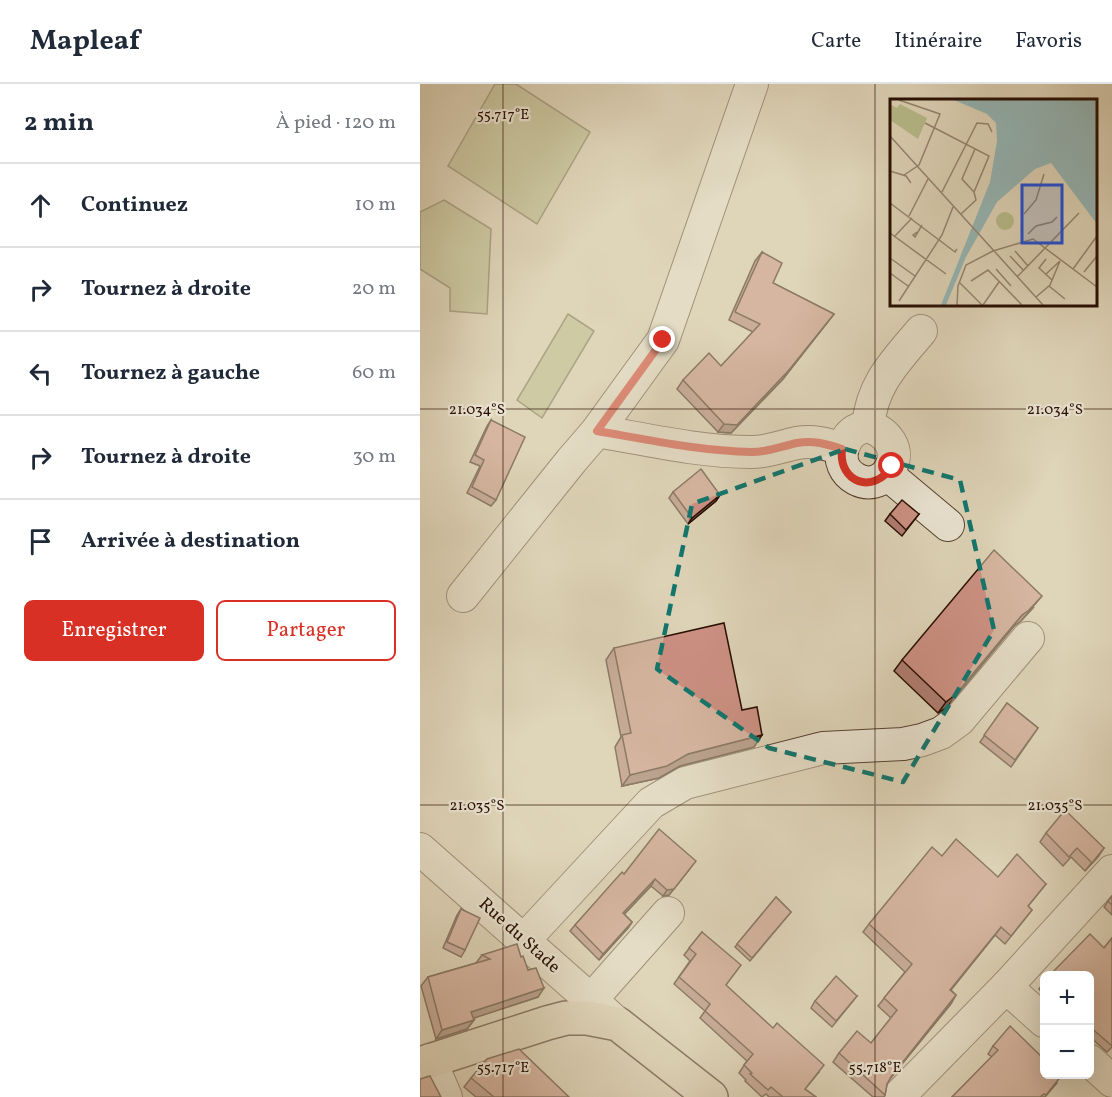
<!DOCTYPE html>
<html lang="fr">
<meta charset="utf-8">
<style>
body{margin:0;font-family:Vollkorn,serif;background:#f2f2f3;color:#1f2937}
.controls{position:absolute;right:18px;bottom:18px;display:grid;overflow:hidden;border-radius:9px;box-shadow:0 6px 24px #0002}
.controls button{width:54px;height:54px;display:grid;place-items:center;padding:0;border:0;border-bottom:2px solid #e0e1e3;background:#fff;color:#1f2937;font:30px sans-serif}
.stop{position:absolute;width:18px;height:18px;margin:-14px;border:4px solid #d93025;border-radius:50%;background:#fff}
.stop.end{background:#d93025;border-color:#fff;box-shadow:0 2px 6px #0008}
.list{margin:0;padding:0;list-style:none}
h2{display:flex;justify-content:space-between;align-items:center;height:78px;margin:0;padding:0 24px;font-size:26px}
h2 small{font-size:20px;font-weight:400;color:#747a83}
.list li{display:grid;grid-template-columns:39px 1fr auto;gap:18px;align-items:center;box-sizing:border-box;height:84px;padding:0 24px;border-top:2px solid #e0e1e3}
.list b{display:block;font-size:22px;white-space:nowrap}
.list em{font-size:20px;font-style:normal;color:#747a83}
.actions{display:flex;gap:12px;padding:18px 24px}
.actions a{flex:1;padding:14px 0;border:2px solid #d93025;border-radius:9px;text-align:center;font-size:21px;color:#d93025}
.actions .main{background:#d93025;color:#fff}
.icon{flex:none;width:33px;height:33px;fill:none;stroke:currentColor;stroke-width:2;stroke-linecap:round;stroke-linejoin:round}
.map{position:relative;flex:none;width:692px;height:1013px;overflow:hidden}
header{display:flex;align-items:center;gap:36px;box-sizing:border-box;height:84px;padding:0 30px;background:#fff;border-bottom:2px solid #e0e1e3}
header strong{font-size:28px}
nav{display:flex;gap:33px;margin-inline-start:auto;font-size:21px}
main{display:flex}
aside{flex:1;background:#fff}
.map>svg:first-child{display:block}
</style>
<header>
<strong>Mapleaf</strong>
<nav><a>Carte</a><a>Itinéraire</a><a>Favoris</a></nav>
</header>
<main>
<aside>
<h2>2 min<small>À pied · 120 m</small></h2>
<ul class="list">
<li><svg class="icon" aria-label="ahead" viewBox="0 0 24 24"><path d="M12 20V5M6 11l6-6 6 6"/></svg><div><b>Continuez</b></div><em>10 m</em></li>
<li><svg class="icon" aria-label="right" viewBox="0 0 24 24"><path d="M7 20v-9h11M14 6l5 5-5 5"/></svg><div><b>Tournez à droite</b></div><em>20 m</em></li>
<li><svg class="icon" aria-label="left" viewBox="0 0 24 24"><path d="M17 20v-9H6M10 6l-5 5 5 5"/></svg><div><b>Tournez à gauche</b></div><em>60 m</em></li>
<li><svg class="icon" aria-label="right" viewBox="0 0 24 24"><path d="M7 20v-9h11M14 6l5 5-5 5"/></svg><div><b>Tournez à droite</b></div><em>30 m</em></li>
<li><svg class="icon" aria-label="arrive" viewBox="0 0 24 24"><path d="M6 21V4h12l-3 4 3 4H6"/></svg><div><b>Arrivée à destination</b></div></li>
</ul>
<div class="actions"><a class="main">Enregistrer</a><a>Partager</a></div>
</aside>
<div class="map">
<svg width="692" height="1013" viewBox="0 0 692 1013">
<rect width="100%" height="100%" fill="#dfd5b9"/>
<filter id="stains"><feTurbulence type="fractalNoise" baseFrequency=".00333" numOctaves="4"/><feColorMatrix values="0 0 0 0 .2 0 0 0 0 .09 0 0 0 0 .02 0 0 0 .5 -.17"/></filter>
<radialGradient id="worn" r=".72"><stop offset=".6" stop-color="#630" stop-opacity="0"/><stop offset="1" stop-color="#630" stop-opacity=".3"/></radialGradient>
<!-- green -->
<g fill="#b8bc8b" stroke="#706546" stroke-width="1.5">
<polygon points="75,0 96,0 170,48 117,140 28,82"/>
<polygon points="24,116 71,145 67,230 30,227 30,204 0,185 0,128"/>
<polygon points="148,230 174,247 122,334 97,316"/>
</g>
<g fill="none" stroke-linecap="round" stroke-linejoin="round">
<!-- minor casing -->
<g stroke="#564030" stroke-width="34">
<g id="minor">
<path d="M448 342C467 348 481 365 470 385 454 414 411 391 424 361 429 349 435 345 448 342Z"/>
<path d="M448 342C452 300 475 278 501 247"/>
<path d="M177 347C229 356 280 368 332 368 349 368 362 362 377 359 393 356 407 360 422 365"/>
<polyline points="467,390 528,441"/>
<polyline points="43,512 152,376 177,347 243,256 332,0"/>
<polyline points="0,765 198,940"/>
<polyline points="104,856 231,719 265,699 403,664 483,660 502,656 521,649 539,636 608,554"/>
<polyline points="586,903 624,937"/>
<polyline points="171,916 248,829"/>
<polyline points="10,976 26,1013"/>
<polyline points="670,977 692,997"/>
<polyline points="478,1013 586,903 692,787"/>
</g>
</g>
<!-- major casing -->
<g stroke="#280e02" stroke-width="36">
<polyline id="major" points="0,980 127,939 146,934 167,934 198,940 291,1013"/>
</g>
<!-- minor -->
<use href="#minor" stroke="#eae4d2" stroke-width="32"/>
<!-- major -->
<use href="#major" stroke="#dfd5b9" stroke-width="33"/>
</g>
<!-- wall -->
<g fill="#b07d72" stroke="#280e02" stroke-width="1.5">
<polygon points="342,168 353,199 414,230 363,295 311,349 298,348 257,305 263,296 301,282 333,248 309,236 335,177"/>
<polygon points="71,336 76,416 71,422 47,409 60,382 50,378 67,342"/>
<polygon points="253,408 300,411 296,417 268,440 249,414"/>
<polygon points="470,430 499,430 482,452 465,437"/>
<polygon points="614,523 601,537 594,542 527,623 518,629 474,587 482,576"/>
<polygon points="194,564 322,626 334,663 260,682 239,694 202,702 195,663 201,653 186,576"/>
<polygon points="587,619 618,644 591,683 560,658"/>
<polygon points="626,749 684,764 665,787 651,773 643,782 620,758"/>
<polygon points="522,772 578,793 626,800 608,822 612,826 585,860 575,851 531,906 536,911 469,996 467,1000 465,1011 464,1013 453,1013 413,978 419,969 451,959 471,934 458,922 485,888 443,848 449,840"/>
<polygon points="271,783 249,811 243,812 231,802 204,830 212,838 208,844 179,876 150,847 155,841 204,790"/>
<polygon points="692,812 692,831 684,823"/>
<polygon points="356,813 371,828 330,877 315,863"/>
<polygon points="41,825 45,866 41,873 23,864 37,831"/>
<polygon points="282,848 306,902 399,988 385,1005 396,1013 349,1013 346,1010 342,1013 325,997 326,996 319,989 327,977 280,934 285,927 254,900 270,877 264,871"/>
<polygon points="692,854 692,963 687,968 669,952 669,891 684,864"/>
<polygon points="62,871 101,873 118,913 53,934 54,936 47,945 16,955 1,902 8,893 56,879"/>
<polygon points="624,898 624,911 619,905"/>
<polygon points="437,912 412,943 391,924 395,917"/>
<polygon points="573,962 637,999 625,1013 532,1013 572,973 568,970"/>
<polygon points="51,994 149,1013 56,1013 44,1003"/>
</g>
<!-- shaded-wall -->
<g fill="#90665c" stroke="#280e02" stroke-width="1.5">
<polygon points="414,230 363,295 311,349 298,348 304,340"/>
<polygon points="300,411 296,417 268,440 272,434"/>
<polygon points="622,512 601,537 594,542 527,623 518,629 526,618 602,531"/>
<polygon points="342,651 334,663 260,682 239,694 202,702 210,691 268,670"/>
<polygon points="684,764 678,773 665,787 672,779"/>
<polygon points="271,783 249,811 243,812 247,806"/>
<polygon points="235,795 231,802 199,836 203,829"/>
<polygon points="212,838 208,844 179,876 183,870"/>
<polygon points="581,843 575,851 524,914 530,906"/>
<polygon points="124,904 118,913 45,937 51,928"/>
<polygon points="536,911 531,920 465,1001 471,993"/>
<polygon points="54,936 47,945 16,955 22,946"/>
</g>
<!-- building -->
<g fill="#cd9184" stroke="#280e02" stroke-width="1.5">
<polygon points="342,168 362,179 353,199 414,230 369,286 317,341 304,340 263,296 289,269 301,282 340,240 315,228"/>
<polygon points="71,336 105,353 76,416 52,403 64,376 55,371"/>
<polygon points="281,385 300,411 272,434 253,408"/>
<polygon points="482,416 499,430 486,446 470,430"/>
<polygon points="574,466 622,512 609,526 602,531 535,611 526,618 482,576"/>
<polygon points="304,539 322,626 337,623 342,651 268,670 247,682 210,691 202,651 211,649 194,564"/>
<polygon points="587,619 618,644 595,676 564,651"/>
<polygon points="645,726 684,764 672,779 657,764 649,773 626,749"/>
<polygon points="239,745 276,777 254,805 247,806 235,795 203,829 212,838 183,870 155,841 202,788 204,790"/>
<polygon points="536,755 578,793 597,770 626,800 608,822 612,826 591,852 581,843 530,906 536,911 471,993 467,1000 465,1011 419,969 437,947 451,959 477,926 464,914 492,880 449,840 512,763 522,772"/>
<polygon points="692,812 692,821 688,817"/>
<polygon points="356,813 371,828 332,874 317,860"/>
<polygon points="41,825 60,834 45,866 27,858"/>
<polygon points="282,848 321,881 306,901 353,944 357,939 404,981 385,1005 396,1013 363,1013 351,1003 348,1006 330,990 332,989 324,981 333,970 285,927 290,920 259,893 276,870 269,864"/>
<polygon points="670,850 684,864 692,854 692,962 669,942 669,891 630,891"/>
<polygon points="97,860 101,873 103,872 108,886 116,884 124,904 51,928 54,936 22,946 8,893 70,875 62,871"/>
<polygon points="416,892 437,912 416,937 395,917"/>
<polygon points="590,942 624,975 624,990 641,990 642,991 626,1011 624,1010 620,1013 532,1013 578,966 573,962"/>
<polygon points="99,965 149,1013 74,1013 51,994 67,975"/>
<polygon points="10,992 21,1013 0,1013 0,995"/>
</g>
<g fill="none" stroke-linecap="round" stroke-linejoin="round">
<!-- route -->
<path stroke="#d93025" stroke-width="8" d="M243 256 177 347C229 356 280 367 332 368 349 368 362 362 377 359 393 356 407 360 422 365 418 399 454 411 472 382"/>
</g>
<!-- marked area -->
<path d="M0 0H692V1013H0ZM425 365 540 396 574 546 483 698 349 664 237 585 272 420Z" fill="#dfd5b9" fill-opacity=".55" fill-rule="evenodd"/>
<path fill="none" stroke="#0f766e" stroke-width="4.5" stroke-dasharray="12 8" stroke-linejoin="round" d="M425 365 540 396 574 546 483 698 349 664 237 585 272 420Z"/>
<!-- ticks -->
<path fill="none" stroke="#280e02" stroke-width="1.5" stroke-opacity="0.45" d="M83 0V1013M455 0V1013M0 325H692M0 721H692"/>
<g text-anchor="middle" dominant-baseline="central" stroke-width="4.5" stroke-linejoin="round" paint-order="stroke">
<!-- street labels -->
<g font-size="18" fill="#280e02" stroke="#eae4d2">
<text transform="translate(99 852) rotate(42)">Rue du Stade</text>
</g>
</g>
<!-- overview -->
<g transform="translate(470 15)">
<rect width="207" height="207" fill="#dfd5b9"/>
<path d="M0 5 7 9 10 5 37 19 28 40 0 21ZM106 122a9 9 0 1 1 18 0a9 9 0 1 1-18 0Z" fill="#b8bc8b"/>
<path d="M64 1H207V125L161 64 145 70 107 103 76 158 56 206H51L100 83 107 42 106 24 97 15Z" fill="#95b7b7"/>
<path fill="none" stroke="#968570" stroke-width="1.5" d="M9 1 50 15 29 66 14 76M35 24 99 57 84 93 86 101 71 115M0 37 153 206M0 72 16 77 21 84M52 93 87 24 98 25 102 33M84 93 72 80 85 50M0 104 65 153 67 150M134 115 146 101 154 75M19 117 38 80M27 133 23 136 25 138 32 126M0 134 56 175M138 135 146 127 162 123 167 118M4 138 22 119M103 152 143 140 207 188M125 152 138 167M120 157 134 172M0 159 25 177M156 160 149 169 162 181M106 170 121 187M183 170 207 137M194 173 207 157M0 174 18 187M156 175 170 162M127 178 189 114M81 182 98 171 132 206M69 183 92 206M159 187 175 200M146 198 160 186 170 162M9 202 52 136 63 108M67 206 68 187 76 166 103 152M93 206 109 183"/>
<path fill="#1d4ed8" fill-opacity="0.15" stroke="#1d4ed8" stroke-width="3" d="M132 86H172V144H132Z"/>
<rect width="207" height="207" fill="none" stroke="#280e02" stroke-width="3"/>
</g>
<g font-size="15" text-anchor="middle" fill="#280e02" stroke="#eae4d2" stroke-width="4.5" stroke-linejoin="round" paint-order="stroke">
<text x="83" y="35">55.717°E</text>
<text x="57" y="330">21.034°S</text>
<text x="635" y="330">21.034°S</text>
<text x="57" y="726">21.035°S</text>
<text x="635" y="726">21.035°S</text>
<text x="83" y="988">55.717°E</text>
<text x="455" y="988">55.718°E</text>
</g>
<rect width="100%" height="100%" filter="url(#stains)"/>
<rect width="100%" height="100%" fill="url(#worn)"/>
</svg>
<div class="controls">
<button>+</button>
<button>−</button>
</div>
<div class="stop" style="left:472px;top:382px"></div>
<div class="stop end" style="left:243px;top:256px"></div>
</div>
</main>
